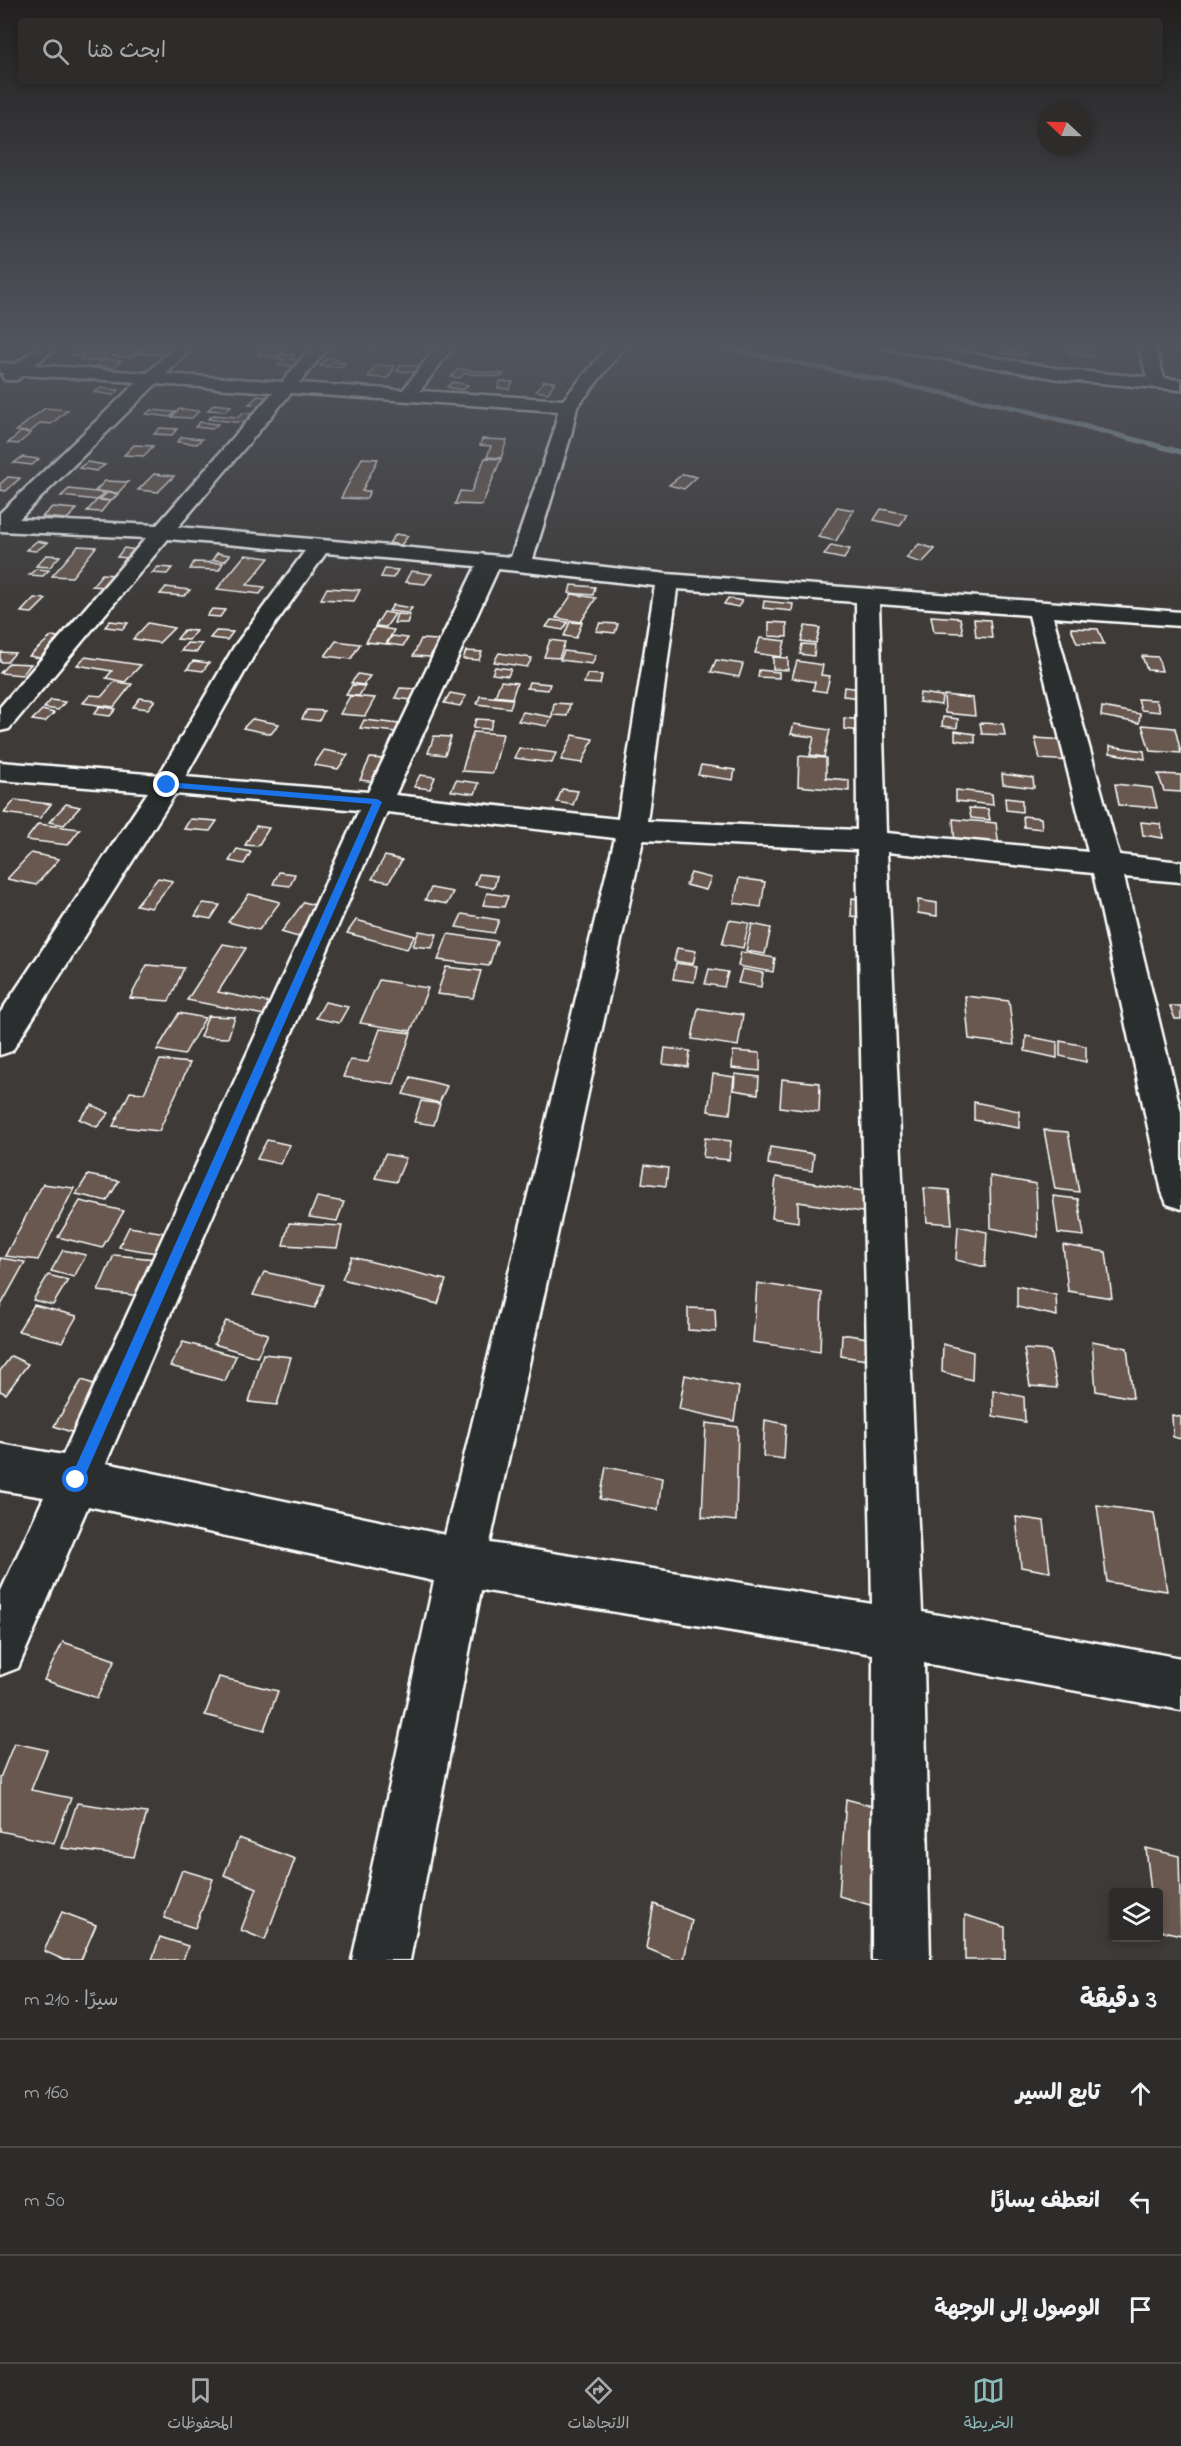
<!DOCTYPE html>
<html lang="ar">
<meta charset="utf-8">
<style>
body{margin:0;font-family:"Indie Flower","Playpen Sans Arabic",sans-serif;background:#363432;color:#f1f3f6;direction:rtl}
.controls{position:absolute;right:18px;bottom:18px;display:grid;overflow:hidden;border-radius:6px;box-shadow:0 3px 9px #0003}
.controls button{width:54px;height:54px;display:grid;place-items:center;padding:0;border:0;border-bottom:2px solid #494847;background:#2e2c2a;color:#f1f3f6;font:30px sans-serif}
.compass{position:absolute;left:1037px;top:102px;width:54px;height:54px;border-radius:50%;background:#2e2c2a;box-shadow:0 3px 9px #0003;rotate:292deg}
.stop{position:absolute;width:18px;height:18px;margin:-14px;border:4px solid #1a73e8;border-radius:50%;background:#fff}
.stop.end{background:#1a73e8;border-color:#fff;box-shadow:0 2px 6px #0008}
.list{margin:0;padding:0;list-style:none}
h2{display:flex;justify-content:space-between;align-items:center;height:78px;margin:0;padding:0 24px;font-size:26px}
h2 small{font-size:20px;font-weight:400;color:#a7a7a8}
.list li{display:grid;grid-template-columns:39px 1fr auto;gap:18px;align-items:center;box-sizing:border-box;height:108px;padding:0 24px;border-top:2px solid #494847}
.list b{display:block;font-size:22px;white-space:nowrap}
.list em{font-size:20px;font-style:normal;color:#a7a7a8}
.icon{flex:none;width:33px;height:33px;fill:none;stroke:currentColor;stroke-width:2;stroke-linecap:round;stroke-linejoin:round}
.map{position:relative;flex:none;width:1181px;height:1960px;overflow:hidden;direction:ltr}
.search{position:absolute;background:#2e2c2a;box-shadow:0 3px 9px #0003;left:18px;right:18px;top:18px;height:66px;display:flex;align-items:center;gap:15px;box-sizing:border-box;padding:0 21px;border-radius:6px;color:#a7a7a8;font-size:22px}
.sheet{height:402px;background:#2e2c2a}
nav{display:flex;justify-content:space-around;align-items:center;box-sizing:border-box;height:84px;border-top:2px solid #494847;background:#2e2c2a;font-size:16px;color:#a7a7a8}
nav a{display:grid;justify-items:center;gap:3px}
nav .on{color:#8bbbb9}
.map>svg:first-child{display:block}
</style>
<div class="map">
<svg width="1181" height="1960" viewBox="0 0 1181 1960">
<rect width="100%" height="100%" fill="#3d3a38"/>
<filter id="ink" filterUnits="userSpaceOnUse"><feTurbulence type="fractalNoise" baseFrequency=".0167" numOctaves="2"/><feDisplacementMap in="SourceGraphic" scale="12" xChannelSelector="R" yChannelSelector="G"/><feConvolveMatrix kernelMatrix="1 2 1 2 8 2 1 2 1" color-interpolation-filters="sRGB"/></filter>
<g filter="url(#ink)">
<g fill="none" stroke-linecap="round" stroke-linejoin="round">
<!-- stream -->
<polyline stroke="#92a1a8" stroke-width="5" points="700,343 1016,408 1181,452"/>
</g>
<!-- building -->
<g fill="#68594f" stroke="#fff" stroke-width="1.5">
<polygon points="75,343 97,343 80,356 71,355 80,349 69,347"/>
<polygon points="363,343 383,343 375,350 367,349 371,346 361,344"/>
<polygon points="145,345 167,346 161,354 138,354"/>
<polygon points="266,346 285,348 276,357 257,355"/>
<polygon points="1069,346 1092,348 1093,357 1070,354"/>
<polygon points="94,347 112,348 99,361 80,360"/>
<polygon points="123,349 140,351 129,358 113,356"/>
<polygon points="1003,349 1028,353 1027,356 1002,353"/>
<polygon points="280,354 294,355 290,359 301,360 295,366 278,365 284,359 275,358"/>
<polygon points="328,357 338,358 334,362 345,363 341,367 320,366"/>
<polygon points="105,359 121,361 112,368 95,366"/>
<polygon points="376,365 395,366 388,378 368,377"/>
<polygon points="400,365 419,366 416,372 397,371"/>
<polygon points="458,369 504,374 501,377 465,373 460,378 451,377"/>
<polygon points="500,381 513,382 509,389 498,388"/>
<polygon points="544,381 555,382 548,393 536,391"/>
<polygon points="453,382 468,385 463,390 447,387"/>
<polygon points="101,388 119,390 113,395 94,392"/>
<polygon points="258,396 267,397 259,405 249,404"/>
<polygon points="214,404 231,406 225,411 208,410"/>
<polygon points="45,408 68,410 51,424 41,423 30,432 16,431"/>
<polygon points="179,409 199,411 192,418 172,417"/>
<polygon points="151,410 175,412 170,417 146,414"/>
<polygon points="243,413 253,414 244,423 208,419 213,415 238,417"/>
<polygon points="200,422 218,424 212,429 195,427"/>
<polygon points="160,428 177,429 172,435 154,434"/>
<polygon points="21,432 31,433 18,444 8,443"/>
<polygon points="182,437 202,439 197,444 177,442"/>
<polygon points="482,439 507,440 501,458 487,457 491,446 480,445"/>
<polygon points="134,445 153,446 144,456 124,455"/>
<polygon points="22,457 39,459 32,465 14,463"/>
<polygon points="362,458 378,459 362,491 370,491 366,499 341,498"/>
<polygon points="485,458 501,459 482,505 455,504 460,491 471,492"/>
<polygon points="87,462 105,465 96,471 79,468"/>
<polygon points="154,474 174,476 158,492 138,490"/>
<polygon points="683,474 697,477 684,489 669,485"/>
<polygon points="8,477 20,478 6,491 0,490 0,484"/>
<polygon points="105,481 128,482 118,493 95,491"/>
<polygon points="69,489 105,493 97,500 61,496"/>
<polygon points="107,493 118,494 111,501 100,499"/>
<polygon points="97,500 110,501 101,512 87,511"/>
<polygon points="52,507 77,509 67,519 42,517"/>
<polygon points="837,507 854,510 836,541 818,537"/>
<polygon points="881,509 907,514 900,526 874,520"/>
<polygon points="396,534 408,536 401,545 389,543"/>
<polygon points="37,541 47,543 36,551 26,550"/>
<polygon points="919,544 935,549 922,563 906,558"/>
<polygon points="831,545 850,549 844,559 824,555"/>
<polygon points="78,546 96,547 72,577 52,576"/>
<polygon points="124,548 136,550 129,558 117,557"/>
<polygon points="217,553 230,555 225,561 212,560"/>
<polygon points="46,555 60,556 50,567 36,566"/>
<polygon points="245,555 269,558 247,585 265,587 260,594 217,589"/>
<polygon points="194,562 223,563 219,570 190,569"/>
<polygon points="158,567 172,568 167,574 152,573"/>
<polygon points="36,569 49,570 43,576 29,575"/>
<polygon points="385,569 398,570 393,578 381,577"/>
<polygon points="411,571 432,574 425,584 405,582"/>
<polygon points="102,574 114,575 105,587 92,586"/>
<polygon points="571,585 595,587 593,595 569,593"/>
<polygon points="166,587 190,590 184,596 160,594"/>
<polygon points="327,588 360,590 354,601 321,599"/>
<polygon points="572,594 596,598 581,622 556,618"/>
<polygon points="34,598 46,599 32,613 21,612"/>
<polygon points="728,598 742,601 738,607 724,604"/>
<polygon points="764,601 793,604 792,611 763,608"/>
<polygon points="393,605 412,608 408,613 389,611"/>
<polygon points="212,609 225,610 220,617 207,616"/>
<polygon points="384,612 395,614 386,627 375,626"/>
<polygon points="397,614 410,615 407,623 394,623"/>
<polygon points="931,616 960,618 963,633 934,632"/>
<polygon points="974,619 990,620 992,638 976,637"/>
<polygon points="551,620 568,622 563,630 546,627"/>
<polygon points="110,621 128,623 123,629 105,627"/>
<polygon points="570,622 582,623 576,638 564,636"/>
<polygon points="769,622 787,623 787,637 769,636"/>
<polygon points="148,623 174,628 159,643 133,639"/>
<polygon points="600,623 618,624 615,633 596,631"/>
<polygon points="805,626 820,628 816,643 801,641"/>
<polygon points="375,627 394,630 386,644 366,642"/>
<polygon points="1071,628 1098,629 1104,644 1077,643"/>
<polygon points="184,630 196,631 189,640 177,639"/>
<polygon points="216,631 233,632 227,640 210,638"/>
<polygon points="52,636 62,638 40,658 29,656"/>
<polygon points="392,636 408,638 403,646 387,644"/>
<polygon points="760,638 785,641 781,657 755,653"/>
<polygon points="421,639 438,640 430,657 413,656"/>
<polygon points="550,640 565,642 559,658 544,657"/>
<polygon points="336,641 360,644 351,659 325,656"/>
<polygon points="187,643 202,644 197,652 181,651"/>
<polygon points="802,644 815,645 814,656 800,654"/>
<polygon points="466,651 482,652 479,660 463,659"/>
<polygon points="564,651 596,655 592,664 560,660"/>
<polygon points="0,652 15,653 7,662 0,662"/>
<polygon points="499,653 532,658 527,667 494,662"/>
<polygon points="1142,656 1158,657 1162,671 1147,670"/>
<polygon points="85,657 141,665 125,682 106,678 112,671 77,665"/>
<polygon points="773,657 788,658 788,670 773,669"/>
<polygon points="716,660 743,664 739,677 711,672"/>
<polygon points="193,661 209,663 203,671 187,669"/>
<polygon points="797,661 823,665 821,675 830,676 826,692 813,690 815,682 792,678"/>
<polygon points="9,663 31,664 22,675 0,673"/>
<polygon points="495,667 511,669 508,676 492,674"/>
<polygon points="759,670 779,672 779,678 758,677"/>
<polygon points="358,674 370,676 363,685 351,683"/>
<polygon points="587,674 602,675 600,684 584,683"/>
<polygon points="501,681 517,683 512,698 495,696"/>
<polygon points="114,682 132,684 114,707 83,703 90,695 102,696"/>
<polygon points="529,682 550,684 548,690 527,688"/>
<polygon points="352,685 365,686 359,696 346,695"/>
<polygon points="844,687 861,689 861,698 843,696"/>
<polygon points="400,688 416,689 411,700 395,698"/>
<polygon points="450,693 466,696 460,706 444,703"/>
<polygon points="920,693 942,696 941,705 919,702"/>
<polygon points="944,695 973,698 975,716 945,713"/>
<polygon points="350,696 375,698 365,716 340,714"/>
<polygon points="480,696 513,699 510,708 477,704"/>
<polygon points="140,698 155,700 148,709 133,707"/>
<polygon points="1138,699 1156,700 1160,712 1141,710"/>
<polygon points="51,700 65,702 58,710 44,708"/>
<polygon points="554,703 570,704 567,716 552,715"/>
<polygon points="100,706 116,709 110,716 94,714"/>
<polygon points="1102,707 1140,714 1139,723 1101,716"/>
<polygon points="42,710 54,713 45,722 32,720"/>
<polygon points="307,710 324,711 319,721 302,719"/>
<polygon points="523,712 552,717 547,726 518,721"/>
<polygon points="943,717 958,719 957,728 942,726"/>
<polygon points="844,718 862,720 861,731 844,729"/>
<polygon points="252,719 279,724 271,734 243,728"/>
<polygon points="476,719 493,720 490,729 473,728"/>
<polygon points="364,720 400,724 396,732 360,728"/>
<polygon points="980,723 1003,724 1005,735 982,734"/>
<polygon points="794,724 830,730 824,757 810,755 814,737 791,734"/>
<polygon points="1142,725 1175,728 1181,753 1150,751"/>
<polygon points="955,731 975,734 975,743 955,740"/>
<polygon points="473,732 503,734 493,773 462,771"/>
<polygon points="573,735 593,739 582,763 561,760"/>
<polygon points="434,736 451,737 445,755 428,753"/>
<polygon points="1035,738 1066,740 1071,761 1040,759"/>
<polygon points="1110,746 1144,751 1145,759 1110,753"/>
<polygon points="519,748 556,753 552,763 514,758"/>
<polygon points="324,750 348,755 338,769 314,765"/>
<polygon points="799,756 826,758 826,778 849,780 849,791 798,786"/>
<polygon points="370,758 385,759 375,782 360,780"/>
<polygon points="701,765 735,770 733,780 698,775"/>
<polygon points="1002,774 1033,778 1034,788 1003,784"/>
<polygon points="1158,774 1181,775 1181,792 1164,791"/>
<polygon points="420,775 435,777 430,789 414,787"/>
<polygon points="456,780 479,783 475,794 451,791"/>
<polygon points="1115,784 1152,788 1157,808 1119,805"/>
<polygon points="562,789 578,791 573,805 557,802"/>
<polygon points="956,790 992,794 993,805 956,801"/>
<polygon points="1005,798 1022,800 1022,812 1006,810"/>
<polygon points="15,800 51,804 40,818 4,813"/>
<polygon points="66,804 80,807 64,825 49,822"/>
<polygon points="969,808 988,809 990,820 971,818"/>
<polygon points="1023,816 1041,818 1042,829 1024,827"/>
<polygon points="190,819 217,821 210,831 184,829"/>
<polygon points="953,819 996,823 999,848 955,844"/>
<polygon points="1141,822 1161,824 1163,838 1143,835"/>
<polygon points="38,824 80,829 68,845 26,840"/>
<polygon points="256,826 269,828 258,846 245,845"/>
<polygon points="237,849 251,852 244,864 229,861"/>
<polygon points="31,853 59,859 36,885 7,879"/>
<polygon points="385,856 402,860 389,882 372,879"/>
<polygon points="279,872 295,874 290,886 273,884"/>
<polygon points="691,873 711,878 706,890 686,885"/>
<polygon points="479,874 497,876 494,888 475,885"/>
<polygon points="158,878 173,881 151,908 136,905"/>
<polygon points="739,878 765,882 761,907 734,903"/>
<polygon points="431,888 453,892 447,904 425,900"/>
<polygon points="487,893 508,896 504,907 483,905"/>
<polygon points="249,894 280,902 259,930 228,922"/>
<polygon points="852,898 867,900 867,918 851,916"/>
<polygon points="918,900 937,903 937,916 918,913"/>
<polygon points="304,902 321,907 298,937 281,932"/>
<polygon points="203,903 220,905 211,919 195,916"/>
<polygon points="462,914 499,920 494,933 456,927"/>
<polygon points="356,920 415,936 407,949 347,933"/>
<polygon points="729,920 749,923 743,948 722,944"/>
<polygon points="752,924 771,928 765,954 746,951"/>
<polygon points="419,931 437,934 432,948 413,946"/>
<polygon points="448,934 497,941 489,966 438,960"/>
<polygon points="223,944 246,948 218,992 271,1003 264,1015 187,1000"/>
<polygon points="677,948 696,951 693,964 674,961"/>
<polygon points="741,952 775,958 773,972 738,966"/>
<polygon points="676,963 697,966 694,982 673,979"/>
<polygon points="147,965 184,968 169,1001 130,998"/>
<polygon points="446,967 481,971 473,998 437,994"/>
<polygon points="709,969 728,972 724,987 705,984"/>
<polygon points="742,969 763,973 761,987 738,983"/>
<polygon points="379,980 428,988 411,1031 360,1023"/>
<polygon points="965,996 1009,1001 1014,1045 969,1039"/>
<polygon points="325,1002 348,1007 339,1023 316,1018"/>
<polygon points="1170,1006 1181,1006 1181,1019 1175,1019"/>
<polygon points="698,1008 743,1015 738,1046 692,1039"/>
<polygon points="179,1013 205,1018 184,1055 157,1050"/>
<polygon points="208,1016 235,1017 228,1038 200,1037"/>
<polygon points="380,1029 411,1033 394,1084 343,1077 350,1060 368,1062"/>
<polygon points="1026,1036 1057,1042 1057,1058 1025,1051"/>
<polygon points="1060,1041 1086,1046 1086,1062 1060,1056"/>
<polygon points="665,1048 690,1051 688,1067 663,1064"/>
<polygon points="733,1051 760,1053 760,1071 732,1068"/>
<polygon points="160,1060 190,1063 159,1131 113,1126 130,1092 144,1093"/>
<polygon points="713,1074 734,1077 730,1114 708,1111"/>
<polygon points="735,1074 759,1077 758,1094 734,1090"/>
<polygon points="411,1077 447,1086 439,1103 403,1094"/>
<polygon points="782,1079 820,1083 819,1112 780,1107"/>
<polygon points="421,1101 440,1104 434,1125 414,1122"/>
<polygon points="974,1102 1019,1111 1019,1128 974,1120"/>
<polygon points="92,1105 109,1113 97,1127 79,1119"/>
<polygon points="1044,1130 1068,1132 1079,1192 1055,1189"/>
<polygon points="705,1138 731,1141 729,1160 703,1157"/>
<polygon points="267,1140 290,1145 280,1164 257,1159"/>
<polygon points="770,1147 814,1154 812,1171 768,1164"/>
<polygon points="385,1154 406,1158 396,1182 375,1178"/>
<polygon points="645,1165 668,1168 666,1186 642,1183"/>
<polygon points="88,1175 119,1181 107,1201 76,1194"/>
<polygon points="990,1176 1036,1184 1038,1237 991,1228"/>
<polygon points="776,1177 869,1192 868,1213 798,1202 798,1222 772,1218"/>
<polygon points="43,1184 74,1188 38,1260 5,1256"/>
<polygon points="924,1188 949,1190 952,1224 927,1222"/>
<polygon points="1053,1196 1078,1199 1084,1236 1058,1233"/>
<polygon points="317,1197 344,1202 337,1221 309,1217"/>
<polygon points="80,1201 124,1211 102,1248 58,1237"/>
<polygon points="289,1223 342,1226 337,1248 283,1245"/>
<polygon points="958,1226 987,1232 985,1267 956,1260"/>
<polygon points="129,1227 172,1234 162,1254 119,1247"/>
<polygon points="1063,1245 1106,1252 1112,1298 1068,1291"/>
<polygon points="63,1250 86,1255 74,1277 51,1271"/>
<polygon points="114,1255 156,1259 141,1296 98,1291"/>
<polygon points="352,1257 446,1280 438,1304 342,1279"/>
<polygon points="0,1258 25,1262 0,1307"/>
<polygon points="264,1272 324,1285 315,1308 253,1295"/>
<polygon points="48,1275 68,1280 53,1305 33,1300"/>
<polygon points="757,1283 822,1293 820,1352 753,1342"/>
<polygon points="1017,1286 1056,1295 1057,1316 1017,1307"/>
<polygon points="34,1305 77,1316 62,1342 18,1331"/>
<polygon points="688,1308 715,1309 716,1332 688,1330"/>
<polygon points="226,1321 268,1334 257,1357 214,1344"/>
<polygon points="842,1334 874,1339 873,1361 841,1356"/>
<polygon points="1092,1341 1127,1348 1133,1398 1096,1391"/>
<polygon points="183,1342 236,1356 225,1381 170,1366"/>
<polygon points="943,1344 973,1352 972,1380 942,1372"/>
<polygon points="1024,1349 1050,1351 1057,1388 1030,1386"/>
<polygon points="263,1354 291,1357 277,1405 249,1402"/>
<polygon points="11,1356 28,1364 6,1394 0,1391 0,1371"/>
<polygon points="685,1375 739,1387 734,1421 679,1409"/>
<polygon points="82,1380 102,1387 74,1433 54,1426"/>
<polygon points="993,1390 1024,1397 1025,1422 993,1416"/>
<polygon points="1172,1415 1181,1417 1181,1439 1173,1437"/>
<polygon points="765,1420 786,1424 784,1459 763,1456"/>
<polygon points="706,1423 738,1427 736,1521 702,1517"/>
<polygon points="606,1467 662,1478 658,1510 600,1499"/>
<polygon points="1097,1505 1154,1513 1167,1591 1107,1582"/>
<polygon points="1016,1517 1044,1521 1050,1572 1021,1567"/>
<polygon points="63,1642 115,1660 97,1698 44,1680"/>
<polygon points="219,1677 278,1691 264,1730 205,1715"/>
<polygon points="14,1743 47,1750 31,1790 71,1798 54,1843 0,1831 0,1778"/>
<polygon points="846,1799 883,1809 877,1907 839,1896"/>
<polygon points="77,1803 147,1813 134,1857 62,1848"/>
<polygon points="239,1838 295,1859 265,1940 241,1930 257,1888 224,1875"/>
<polygon points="1146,1848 1179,1856 1181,1935 1158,1930 1158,1892 1151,1892"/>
<polygon points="182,1870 213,1879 195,1928 164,1918"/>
<polygon points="654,1904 692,1920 684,1960 675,1960 646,1948"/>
<polygon points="62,1912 96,1925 81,1960 64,1960 44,1951"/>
<polygon points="965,1915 1005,1927 1005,1960 965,1960"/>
<polygon points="160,1937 188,1946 183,1960 152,1960"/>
</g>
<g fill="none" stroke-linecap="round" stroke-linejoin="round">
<!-- street casing -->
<g stroke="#fff" stroke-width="5">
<g id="street">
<path d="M43 343H61L35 365 147 373 178 343H196L166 374 282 382 315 343H332L299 383 403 390 439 343H456L420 391 563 400 611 343H628L577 407 571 435 533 559 667 574 1181 612V626L1053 617 1119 855 1181 862V882L1124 877 1181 1112V1209L1167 1204 1162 1192 1093 873 887 852 922 1612 1181 1658V1710L924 1663 930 1960H872L873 1654 481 1590 410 1960H352L434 1581 88 1506 18 1668 0 1675V1593L44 1497 0 1490V1444L63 1455 359 810 175 794 12 1051 0 1055V1013L148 792 0 780V762L159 775 234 647 305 551 168 539 9 729 0 731V707L146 538 0 531V513L137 382 23 375 17 380H5L2 376 4 373H0V363L16 364ZM156 384 273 392 157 525 19 519ZM291 393 558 411 553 435 511 557 178 527ZM326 553 476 566 368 792 185 777 258 648ZM498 569 655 586 618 819 395 795ZM677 589 856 602 857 830 647 821ZM879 604 1029 615 1088 852 886 833ZM387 812 615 838 445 1535 106 1463ZM643 840 857 850 872 1604 490 1543Z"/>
<polygon points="876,343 912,343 1065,370 1147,377 1138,343 1154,343 1164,378 1181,380 1181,390 1065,380 884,348"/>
</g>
</g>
<!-- street -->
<use href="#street" fill="#2a2d2e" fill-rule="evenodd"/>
</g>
</g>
<!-- sky -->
<linearGradient id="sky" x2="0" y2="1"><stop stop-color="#22201f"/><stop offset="0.56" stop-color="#51555e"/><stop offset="1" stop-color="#51555e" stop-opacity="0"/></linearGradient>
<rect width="1181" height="617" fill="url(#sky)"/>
<!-- route -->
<polygon fill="#1a73e8" points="167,782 377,799 382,802 81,1485 76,1487 72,1485 70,1480 72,1475 372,804 164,787 163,785"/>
</svg>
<div class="controls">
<button><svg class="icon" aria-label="layers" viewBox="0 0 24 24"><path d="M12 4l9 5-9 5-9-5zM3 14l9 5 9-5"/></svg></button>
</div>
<svg class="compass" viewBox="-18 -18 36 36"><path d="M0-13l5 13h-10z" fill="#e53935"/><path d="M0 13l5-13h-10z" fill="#a7a7a8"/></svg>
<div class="stop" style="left:76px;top:1480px"></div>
<div class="stop end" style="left:167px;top:785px"></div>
<div class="search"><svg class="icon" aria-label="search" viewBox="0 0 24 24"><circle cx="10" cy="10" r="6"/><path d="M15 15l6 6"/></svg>ابحث هنا</div>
</div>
<section class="sheet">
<h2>3 دقيقة<small>سيرًا · 210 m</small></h2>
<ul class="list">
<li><svg class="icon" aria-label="ahead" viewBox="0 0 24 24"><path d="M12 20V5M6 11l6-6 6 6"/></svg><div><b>تابع السير</b></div><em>160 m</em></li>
<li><svg class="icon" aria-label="left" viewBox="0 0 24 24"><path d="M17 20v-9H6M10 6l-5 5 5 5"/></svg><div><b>انعطف يسارًا</b></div><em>50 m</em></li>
<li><svg class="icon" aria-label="arrive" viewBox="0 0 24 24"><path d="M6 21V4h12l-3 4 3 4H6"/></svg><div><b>الوصول إلى الوجهة</b></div></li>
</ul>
</section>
<nav>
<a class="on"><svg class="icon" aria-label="map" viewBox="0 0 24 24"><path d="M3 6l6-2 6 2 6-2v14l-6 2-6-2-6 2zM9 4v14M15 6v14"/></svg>الخريطة</a>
<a><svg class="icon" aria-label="directions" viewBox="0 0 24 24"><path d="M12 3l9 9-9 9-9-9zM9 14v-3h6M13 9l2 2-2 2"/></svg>الاتجاهات</a>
<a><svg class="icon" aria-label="saved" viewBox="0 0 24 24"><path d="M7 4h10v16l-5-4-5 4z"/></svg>المحفوظات</a>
</nav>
